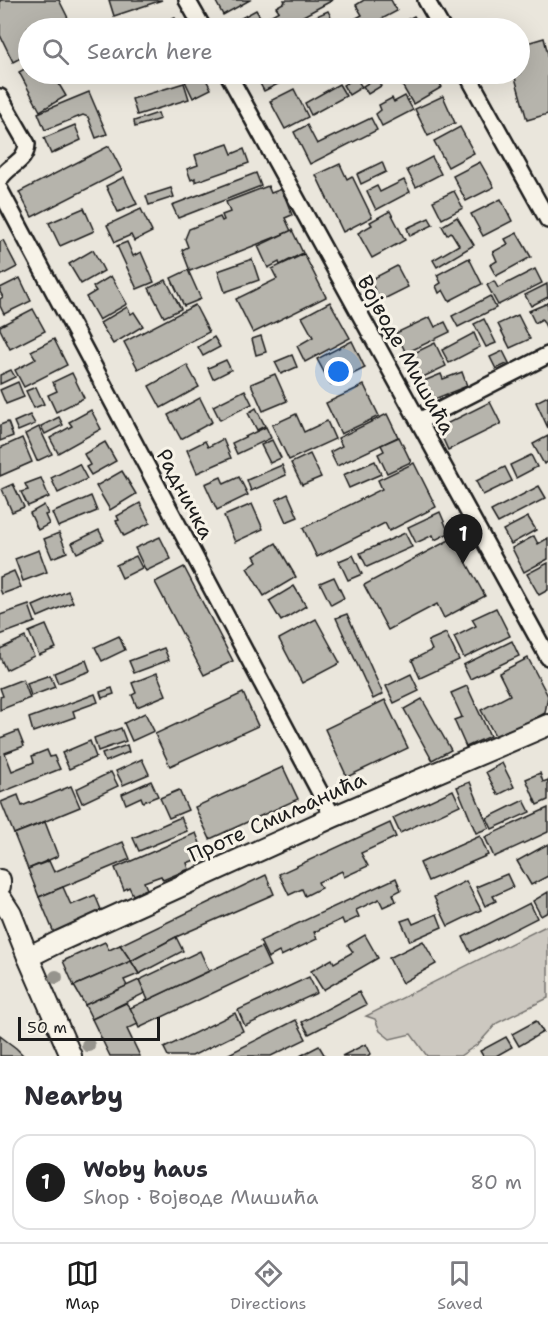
<!DOCTYPE html>
<meta charset="utf-8">
<style>
body{margin:0;font-family:"Shantell Sans",sans-serif;background:#f7f7f7;color:#2b2b33}
.scale{position:absolute;left:18px;bottom:15px;width:142px;box-sizing:border-box;padding-left:6px;border:3px solid #1c1c1c;border-top:0;font-size:16px;line-height:21px;white-space:nowrap;color:#1c1c1c;-webkit-text-stroke:4px #f7f3e8;paint-order:stroke}
.you{position:absolute;left:339px;top:372px;width:21px;height:21px;margin:-15px;border:4px solid #fff;border-radius:50%;background:#1a73e8;box-shadow:0 0 0 9px #1a73e833}
.badge{display:grid;place-items:center;width:39px;height:39px;border-radius:50%;background:#1c1c1c;color:#fff;font-size:20px;font-weight:700}
.pin{position:absolute;translate:-50% -50px;filter:drop-shadow(0 2px 3px #0008)}
.pin::after{content:'';position:absolute;top:32px;width:21px;height:18px;background:inherit;clip-path:polygon(0 0,100% 0,50% 100%)}
.list{margin:0;padding:0;list-style:none}
h2{display:flex;justify-content:space-between;align-items:center;height:78px;margin:0;padding:0 24px;font-size:26px}
h2 small{font-size:20px;font-weight:400;color:#7c7c81}
.list li{display:grid;grid-template-columns:39px 1fr auto;gap:18px;align-items:center;box-sizing:border-box;height:96px;margin:0 12px 12px;padding:0 12px;border:2px solid #e1e1e2;border-radius:18px}
.list b{display:block;font-size:22px;white-space:nowrap}
.list p{margin:0;font-size:20px;white-space:nowrap;color:#7c7c81}
.list em{font-size:20px;font-style:normal;color:#7c7c81}
.icon{flex:none;width:33px;height:33px;fill:none;stroke:currentColor;stroke-width:2;stroke-linecap:round;stroke-linejoin:round}
.map{position:relative;flex:none;width:548px;height:1056px;overflow:hidden}
.search{position:absolute;background:#fff;box-shadow:0 6px 24px #0002;left:18px;right:18px;top:18px;height:66px;display:flex;align-items:center;gap:15px;box-sizing:border-box;padding:0 21px;border-radius:33px;color:#7c7c81;font-size:22px}
.sheet{height:186px;background:#fff}
nav{display:flex;justify-content:space-around;align-items:center;box-sizing:border-box;height:84px;border-top:2px solid #e1e1e2;background:#fff;font-size:16px;color:#7c7c81}
nav a{display:grid;justify-items:center;gap:3px}
nav .on{color:#1c1c1c}
.map>svg:first-child{display:block}
</style>
<div class="map">
<svg width="548" height="1056" viewBox="0 0 548 1056">
<rect width="100%" height="100%" fill="#eae6dc"/>
<filter id="ink" filterUnits="userSpaceOnUse"><feTurbulence type="fractalNoise" baseFrequency=".0167" numOctaves="2"/><feDisplacementMap in="SourceGraphic" scale="12" xChannelSelector="R" yChannelSelector="G"/><feConvolveMatrix kernelMatrix="1 2 1 2 8 2 1 2 1" color-interpolation-filters="sRGB"/></filter>
<g filter="url(#ink)">
<!-- green -->
<polygon fill="#ccc8c0" stroke="#74726e" stroke-width="1.5" points="546,926 548,929 548,998 497,1023 478,1044 460,1056 427,1056 411,1034 390,1039 380,1031 375,1019 366,1016"/>
<!-- building -->
<g fill="#b6b4ac" stroke="#1c1c1c" stroke-width="1.5">
<polygon points="0,0 59,0 73,28 28,28 28,54 13,62 0,35"/>
<polygon points="109,0 162,0 114,16"/>
<polygon points="215,0 250,0 223,15"/>
<polygon points="284,0 333,0 281,28 274,28 268,17 279,11 276,7 285,2"/>
<polygon points="364,0 391,0 397,11 374,23 376,27 372,28 352,28 349,22 362,15 356,5"/>
<polygon points="256,10 267,28 232,28 230,24"/>
<polygon points="328,11 337,28 317,28 312,18"/>
<polygon points="414,16 421,28 391,28"/>
<polygon points="175,18 179,28 147,28"/>
<polygon points="544,38 548,54 548,114 527,120 514,74 520,74 520,45"/>
<polygon points="28,67 28,74 53,74 66,96 40,111 19,72"/>
<polygon points="189,74 203,74 211,89 193,98 185,81 191,78"/>
<polygon points="255,74 298,74 264,91"/>
<polygon points="410,74 434,74 442,87 413,104 399,80"/>
<polygon points="356,78 362,87 349,95 343,85"/>
<polygon points="376,78 381,86 368,94 363,86"/>
<polygon points="184,83 189,99 137,115 132,99"/>
<polygon points="339,84 346,96 311,115 305,103"/>
<polygon points="294,89 308,117 285,129 270,101"/>
<polygon points="89,92 107,134 96,138 88,117 83,115 45,130 38,113"/>
<polygon points="405,96 413,110 382,126 376,114 381,110 379,105 392,98 394,102"/>
<polygon points="443,96 455,123 428,136 415,109"/>
<polygon points="158,113 160,119 135,127 134,121"/>
<polygon points="371,118 377,130 310,164 294,132 307,125 317,144"/>
<polygon points="75,125 81,140 51,154 44,138"/>
<polygon points="460,127 474,153 448,167 434,141"/>
<polygon points="228,144 232,154 244,149 249,163 195,182 195,178 191,180 187,169 198,165 195,155"/>
<polygon points="109,146 122,171 32,217 19,192"/>
<polygon points="432,157 441,174 416,187 407,170"/>
<polygon points="382,162 386,172 361,184 357,174"/>
<polygon points="480,162 494,187 466,201 453,176"/>
<polygon points="340,164 347,179 352,176 372,217 343,232 316,175"/>
<polygon points="256,173 261,186 178,218 172,205"/>
<polygon points="124,177 137,204 118,212 106,186"/>
<polygon points="404,180 410,192 376,210 367,191 377,186 380,192"/>
<polygon points="268,186 271,193 282,189 292,215 285,218 291,231 190,271 182,250 188,247 185,239 189,229 220,217 222,221 224,220 222,215 230,212 226,202"/>
<polygon points="171,188 174,197 149,205 146,196"/>
<polygon points="454,191 463,208 442,219 433,201"/>
<polygon points="501,199 512,221 483,236 471,214"/>
<polygon points="84,208 94,231 60,246 49,223"/>
<polygon points="141,209 152,232 134,241 131,235 115,242 107,225"/>
<polygon points="390,211 405,240 372,258 358,233 372,225 370,222"/>
<polygon points="457,217 474,245 437,267 433,260 459,245 451,232 447,235 442,226"/>
<polygon points="429,218 433,225 410,236 407,228"/>
<polygon points="292,230 303,253 280,265 279,262 268,268 258,246"/>
<polygon points="517,233 531,257 496,276 490,265 497,261 493,252 508,244 505,239"/>
<polygon points="3,240 17,267 0,276 0,242"/>
<polygon points="127,242 133,256 141,252 154,282 137,289 117,246"/>
<polygon points="93,250 104,271 81,284 69,264"/>
<polygon points="304,254 326,297 253,333 236,299 277,279 272,269"/>
<polygon points="469,258 482,284 449,301 443,290 439,293 436,286 441,283 437,275"/>
<polygon points="252,259 259,280 225,292 218,271"/>
<polygon points="397,266 408,287 380,301 370,280"/>
<polygon points="535,269 542,283 498,305 487,285 494,281 498,288"/>
<polygon points="188,270 201,299 184,306 171,278"/>
<polygon points="111,276 127,304 99,320 86,297 96,291 93,287"/>
<polygon points="20,278 31,301 4,314 0,306 0,299 3,297 0,292 0,288"/>
<polygon points="166,280 181,309 164,317 149,288"/>
<polygon points="547,284 548,297 531,306 525,295"/>
<polygon points="490,296 496,308 458,327 452,316"/>
<polygon points="330,302 350,338 305,362 297,346 313,337 302,317"/>
<polygon points="548,303 548,328 547,329 542,319 535,323 529,311"/>
<polygon points="195,305 209,332 138,369 124,342"/>
<polygon points="127,307 131,314 134,312 143,326 113,344 100,323"/>
<polygon points="33,309 45,331 10,349 0,329 0,326"/>
<polygon points="518,315 530,339 510,348 498,324"/>
<polygon points="430,317 435,327 445,322 450,332 406,353 396,333"/>
<polygon points="484,319 496,343 486,347 474,324"/>
<polygon points="474,333 480,347 449,363 442,350"/>
<polygon points="261,336 266,352 256,355 252,339"/>
<polygon points="214,337 220,347 203,356 198,347"/>
<polygon points="54,339 67,365 24,387 15,370 36,359 31,351"/>
<polygon points="352,341 365,368 331,385 317,359"/>
<polygon points="435,343 446,366 419,379 408,356"/>
<polygon points="503,351 509,363 496,369 490,357"/>
<polygon points="292,355 297,367 281,374 275,362"/>
<polygon points="226,360 231,370 213,379 208,368"/>
<polygon points="187,365 199,387 161,408 149,386"/>
<polygon points="11,370 15,377 0,384 0,375"/>
<polygon points="462,372 467,386 432,400 424,381 441,374 443,379"/>
<polygon points="72,373 84,398 56,412 48,395 57,391 53,382"/>
<polygon points="275,374 287,401 263,411 251,384"/>
<polygon points="18,382 24,397 6,404 0,390"/>
<polygon points="364,385 379,416 341,434 326,403"/>
<polygon points="36,387 44,404 34,408 26,391"/>
<polygon points="245,390 252,404 220,420 213,406"/>
<polygon points="548,396 548,428 536,402"/>
<polygon points="200,398 212,422 181,439 168,415"/>
<polygon points="490,402 501,424 448,450 438,428"/>
<polygon points="256,408 265,426 257,430 248,413"/>
<polygon points="91,410 101,429 58,453 50,438 72,426 69,422"/>
<polygon points="296,414 304,432 327,421 335,439 289,460 272,425"/>
<polygon points="387,414 398,437 337,466 330,452 342,446 338,438"/>
<polygon points="30,415 35,424 18,431 14,422"/>
<polygon points="59,417 63,425 45,434 41,426"/>
<polygon points="8,422 13,436 0,441 0,425"/>
<polygon points="39,427 52,454 37,461 25,434"/>
<polygon points="266,427 271,438 237,454 232,443"/>
<polygon points="548,436 548,462 544,464 533,444"/>
<polygon points="399,437 411,462 387,473 378,454 384,451 381,445"/>
<polygon points="22,438 32,462 0,476 0,448"/>
<polygon points="223,439 231,458 197,473 187,450 205,441 208,447"/>
<polygon points="272,440 281,458 270,463 261,445"/>
<polygon points="105,442 116,461 91,475 86,467 90,465 84,454"/>
<polygon points="310,454 321,477 302,485 291,463"/>
<polygon points="531,455 537,467 516,478 510,465"/>
<polygon points="375,461 381,474 349,488 343,475"/>
<polygon points="414,463 436,507 389,531 385,523 317,557 303,528 382,489 378,480"/>
<polygon points="79,464 87,479 58,493 51,478"/>
<polygon points="282,465 286,475 251,491 247,480"/>
<polygon points="505,467 512,481 483,495 476,481"/>
<polygon points="122,471 136,494 110,510 96,486"/>
<polygon points="221,477 224,484 239,477 248,495 217,510 205,484"/>
<polygon points="41,478 49,497 28,506 21,492 28,490 25,484"/>
<polygon points="13,484 24,507 12,512 2,489"/>
<polygon points="539,486 546,498 498,523 491,511"/>
<polygon points="288,494 298,517 286,522 276,500"/>
<polygon points="91,496 97,511 58,527 52,513"/>
<polygon points="140,503 150,523 124,536 116,521 119,520 117,516"/>
<polygon points="252,504 263,529 235,542 224,516"/>
<polygon points="44,505 48,514 45,515 49,524 38,530 30,513"/>
<polygon points="440,512 449,533 435,540 433,535 416,543 408,527"/>
<polygon points="528,517 536,530 511,544 503,530"/>
<polygon points="99,530 104,540 77,553 72,543"/>
<polygon points="59,533 67,552 52,558 44,539"/>
<polygon points="405,533 412,547 367,567 360,553"/>
<polygon points="534,536 538,544 548,538 548,559 524,572 512,548"/>
<polygon points="160,537 171,559 146,571 135,548"/>
<polygon points="453,538 485,596 444,618 437,604 388,630 364,585"/>
<polygon points="276,543 296,577 264,596 247,568 257,561 254,556"/>
<polygon points="39,550 47,572 23,581 15,559"/>
<polygon points="353,555 362,574 348,580 339,561"/>
<polygon points="136,556 142,568 122,578 116,565"/>
<polygon points="548,563 548,590 539,595 527,574"/>
<polygon points="184,567 233,661 204,675 155,582"/>
<polygon points="14,571 21,587 2,594 0,589 0,577"/>
<polygon points="334,577 344,598 331,605 320,583"/>
<polygon points="294,586 306,606 281,621 269,601"/>
<polygon points="68,591 73,602 38,617 33,606"/>
<polygon points="29,605 35,622 0,635 0,615"/>
<polygon points="496,608 510,636 464,658 454,637 476,626 472,619"/>
<polygon points="347,614 383,694 373,699 336,618"/>
<polygon points="316,619 340,663 302,683 279,639"/>
<polygon points="46,625 56,648 39,655 29,632"/>
<polygon points="446,633 459,660 420,678 412,660 432,650 428,641"/>
<polygon points="119,636 125,650 102,661 95,647"/>
<polygon points="25,637 34,656 6,670 0,657 0,649"/>
<polygon points="512,641 519,656 470,679 463,665"/>
<polygon points="164,648 169,660 134,673 129,661"/>
<polygon points="528,658 548,696 545,713 497,739 481,710 510,695 499,673"/>
<polygon points="86,660 90,671 58,683 54,673"/>
<polygon points="157,673 166,695 137,707 132,695 136,693 132,683"/>
<polygon points="411,674 419,691 394,703 386,686"/>
<polygon points="50,675 55,687 31,696 27,683"/>
<polygon points="23,679 30,698 0,710 0,697 3,696 0,688"/>
<polygon points="467,686 490,736 466,747 454,720 462,717 451,693"/>
<polygon points="112,688 114,694 102,698 100,692"/>
<polygon points="243,693 258,726 170,766 155,734"/>
<polygon points="95,694 98,702 73,711 75,717 33,732 29,718"/>
<polygon points="422,699 451,750 432,760 404,709"/>
<polygon points="385,700 408,748 347,777 325,729"/>
<polygon points="145,713 154,731 132,741 124,723"/>
<polygon points="121,728 126,741 98,751 94,738"/>
<polygon points="18,731 24,746 5,753 12,771 34,762 32,756 47,750 50,757 54,756 60,769 0,793 0,738"/>
<polygon points="90,741 96,757 69,769 62,753"/>
<polygon points="127,745 129,752 105,762 102,754"/>
<polygon points="142,759 149,774 123,785 116,771"/>
<polygon points="502,763 514,787 498,795 486,772"/>
<polygon points="283,767 298,799 210,839 195,807"/>
<polygon points="111,772 118,786 82,803 76,789"/>
<polygon points="540,773 543,782 548,780 548,800 537,805 526,779"/>
<polygon points="151,781 158,796 143,802 141,797 126,804 122,794"/>
<polygon points="470,782 489,828 476,833 457,787"/>
<polygon points="71,786 80,807 14,834 1,802 18,795 22,806"/>
<polygon points="179,790 188,810 169,818 160,798"/>
<polygon points="453,790 460,805 400,833 393,818"/>
<polygon points="524,800 530,812 492,829 487,818"/>
<polygon points="548,808 548,832 494,857 485,837"/>
<polygon points="181,817 187,831 139,851 133,838"/>
<polygon points="45,822 58,856 28,869 14,834"/>
<polygon points="390,823 396,837 361,853 368,866 344,877 342,871 318,882 321,888 305,896 302,889 289,895 279,874"/>
<polygon points="196,833 205,856 187,863 189,869 163,880 161,876 144,882 147,889 133,895 129,887 124,890 115,868"/>
<polygon points="480,836 488,855 428,881 420,863"/>
<polygon points="123,842 130,859 39,897 28,869 49,861 54,872"/>
<polygon points="548,844 548,876 531,885 517,861"/>
<polygon points="507,874 513,887 493,896 496,901 485,906 476,887"/>
<polygon points="266,875 274,894 176,937 131,961 120,945"/>
<polygon points="396,878 401,890 393,894 396,901 383,907 379,899 356,910 359,917 344,924 342,919 314,932 317,939 281,956 279,952 268,958 260,941"/>
<polygon points="466,881 481,910 448,926 434,897"/>
<polygon points="63,887 71,905 95,895 102,912 54,933 39,897"/>
<polygon points="548,892 548,912 541,916 533,901"/>
<polygon points="530,903 537,918 470,952 463,937"/>
<polygon points="437,914 442,927 410,941 401,921 410,918 413,924"/>
<polygon points="365,935 378,958 323,990 311,971 332,959 334,963 353,952 348,945"/>
<polygon points="176,937 183,951 139,974 131,961"/>
<polygon points="423,941 436,964 402,983 389,958"/>
<polygon points="105,942 109,950 120,945 131,961 74,986 63,961"/>
<polygon points="261,947 270,966 139,1028 130,1008"/>
<polygon points="200,951 209,971 148,1000 139,980"/>
<polygon points="131,961 139,974 124,980 127,986 85,1005 74,986"/>
<polygon points="309,977 317,993 245,1026 238,1010"/>
<polygon points="139,980 145,993 92,1019 85,1005"/>
<polygon points="359,992 366,1005 309,1034 302,1022"/>
<polygon points="126,1003 130,1008 138,1024 127,1029 140,1056 110,1056 92,1019"/>
<polygon points="235,1013 243,1031 192,1056 168,1056 164,1048"/>
<polygon points="296,1020 306,1039 271,1056 225,1056"/>
<polygon points="536,1021 543,1032 519,1046 512,1034"/>
<polygon points="0,1036 16,1048 24,1056 0,1056"/>
<polygon points="506,1037 512,1047 496,1056 483,1056 480,1051"/>
<polygon points="366,1044 371,1054 367,1056 342,1056"/>
<polygon points="319,1046 325,1056 300,1056"/>
</g>
<g fill="none" stroke-linecap="round" stroke-linejoin="round">
<!-- minor casing -->
<g stroke="#1c1c1c" stroke-width="20">
<g id="minor">
<polyline points="187,0 203,28"/>
<polyline points="426,0 442,28"/>
<polyline points="228,74 548,657"/>
<polyline points="467,74 548,220"/>
<path d="M0 97 27 144C26 163 9 164 0 179"/>
<polyline points="0,190 333,817"/>
<polyline points="419,421 548,355"/>
</g>
</g>
<!-- tertiary casing -->
<g stroke="#1c1c1c" stroke-width="24">
<g id="tertiary">
<polyline points="0,880 0,886"/>
<polyline points="0,899 2,900 11,914 28,957 71,1056"/>
<polyline points="28,957 60,941 333,817 548,725"/>
</g>
</g>
<!-- minor -->
<use href="#minor" stroke="#f7f3e8" stroke-width="15"/>
<!-- tertiary -->
<use href="#tertiary" stroke="#f7f3e8" stroke-width="20"/>
</g>
<!-- trees -->
<g fill="#96948d">
<circle cx="56" cy="977" r="7"/>
<circle cx="88" cy="1045" r="7"/>
</g>
</g>
<g text-anchor="middle" dominant-baseline="central" stroke-width="6" stroke-linejoin="round" paint-order="stroke">
<!-- street labels -->
<g font-size="21" fill="#1c1c1c" stroke="#f7f3e8">
<text transform="translate(406 355) rotate(61)">Војводе Мишића</text>
<text transform="translate(185 494) rotate(62)">Радничка</text>
<text transform="translate(277 817) rotate(-24)">Проте Смиљанића</text>
</g>
</g>
</svg>
<div class="scale">50 m</div>
<div class="you"></div>
<div class="pin badge" style="left:463px;top:564px">1</div>
<div class="search"><svg class="icon" aria-label="search" viewBox="0 0 24 24"><circle cx="10" cy="10" r="6"/><path d="M15 15l6 6"/></svg>Search here</div>
</div>
<section class="sheet">
<h2>Nearby<small></small></h2>
<ul class="list">
<li><span class="badge">1</span><div><b>Woby haus</b><p>Shop · Војводе Мишића</p></div><em>80 m</em></li>
</ul>
</section>
<nav>
<a class="on"><svg class="icon" aria-label="map" viewBox="0 0 24 24"><path d="M3 6l6-2 6 2 6-2v14l-6 2-6-2-6 2zM9 4v14M15 6v14"/></svg>Map</a>
<a><svg class="icon" aria-label="directions" viewBox="0 0 24 24"><path d="M12 3l9 9-9 9-9-9zM9 14v-3h6M13 9l2 2-2 2"/></svg>Directions</a>
<a><svg class="icon" aria-label="saved" viewBox="0 0 24 24"><path d="M7 4h10v16l-5-4-5 4z"/></svg>Saved</a>
</nav>
